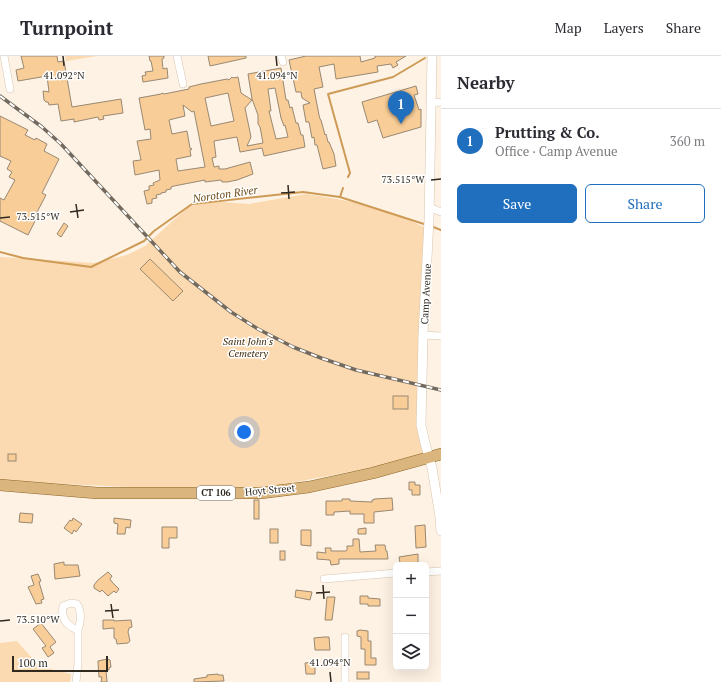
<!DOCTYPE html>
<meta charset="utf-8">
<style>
body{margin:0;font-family:"PT Serif",serif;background:#f7f7f7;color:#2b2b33}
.controls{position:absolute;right:12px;bottom:12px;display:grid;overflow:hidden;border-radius:6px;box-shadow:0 4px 16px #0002}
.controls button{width:36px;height:36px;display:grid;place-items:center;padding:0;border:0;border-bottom:1px solid #e1e1e2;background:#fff;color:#2b2b33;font:20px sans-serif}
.scale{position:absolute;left:12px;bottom:10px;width:96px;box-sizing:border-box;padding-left:4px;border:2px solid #312a21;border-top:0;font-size:11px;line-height:14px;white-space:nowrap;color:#312a21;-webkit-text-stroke:3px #fff;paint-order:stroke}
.you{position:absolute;left:244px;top:376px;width:14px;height:14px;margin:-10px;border:3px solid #fff;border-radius:50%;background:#1a73e8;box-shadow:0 0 0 6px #1a73e833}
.badge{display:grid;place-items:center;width:26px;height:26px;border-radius:50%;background:#206fbe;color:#fff;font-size:13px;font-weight:700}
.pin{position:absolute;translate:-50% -33px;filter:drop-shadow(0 1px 2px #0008)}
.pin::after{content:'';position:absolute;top:21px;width:14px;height:12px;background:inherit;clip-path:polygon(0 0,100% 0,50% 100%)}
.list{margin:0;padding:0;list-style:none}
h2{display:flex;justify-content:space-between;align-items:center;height:52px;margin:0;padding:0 16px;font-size:17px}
h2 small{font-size:13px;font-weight:400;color:#7c7c81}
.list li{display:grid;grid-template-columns:26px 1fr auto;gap:12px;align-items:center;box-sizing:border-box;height:64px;padding:0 16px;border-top:1px solid #e1e1e2}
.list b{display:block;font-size:15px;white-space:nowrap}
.list p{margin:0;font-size:13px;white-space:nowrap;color:#7c7c81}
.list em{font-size:13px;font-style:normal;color:#7c7c81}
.actions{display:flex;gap:8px;padding:12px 16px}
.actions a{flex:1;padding:9px 0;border:1px solid #206fbe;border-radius:6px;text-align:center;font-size:14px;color:#206fbe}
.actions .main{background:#206fbe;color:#fff}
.icon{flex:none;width:22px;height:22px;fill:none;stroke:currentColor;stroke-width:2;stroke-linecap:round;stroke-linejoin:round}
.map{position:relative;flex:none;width:441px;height:626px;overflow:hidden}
header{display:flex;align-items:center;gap:24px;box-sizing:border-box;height:56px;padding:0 20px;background:#fff;border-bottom:1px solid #e1e1e2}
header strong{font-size:19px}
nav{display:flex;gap:22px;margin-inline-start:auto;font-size:14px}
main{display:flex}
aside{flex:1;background:#fff}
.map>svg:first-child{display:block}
</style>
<header>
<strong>Turnpoint</strong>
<nav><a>Map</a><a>Layers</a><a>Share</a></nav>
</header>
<main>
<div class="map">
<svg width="441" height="626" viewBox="0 0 441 626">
<rect width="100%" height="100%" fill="#fef2e4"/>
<!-- green -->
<g fill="#fbdab1">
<polygon points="65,0 98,0 66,5"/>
<path d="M306 138C346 144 392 152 427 173L422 249 418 379 424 399 380 410 259 433 128 431 0 425V201L94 207 127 199 145 190 188 151 209 145 249 148Z"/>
<polygon points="17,585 39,610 71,618 70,626 0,626 0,587"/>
</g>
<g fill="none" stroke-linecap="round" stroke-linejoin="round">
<!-- stream -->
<g stroke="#ce9b56" stroke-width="2">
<polyline points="348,121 350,117 328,38 393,21 425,2"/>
<polyline points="340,141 343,132"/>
<polyline points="431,170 441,174"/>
<polyline points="0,196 23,202 91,211 144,185 154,175 192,148 303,136 340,141 427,169"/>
</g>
</g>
<!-- building -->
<g fill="#f8cd97" stroke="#998872" fill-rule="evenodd">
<polygon points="21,0 57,0 58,6 64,5 72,51 121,43 123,57 103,60 104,63 99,64 98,61 74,66 74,63 61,65 58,48 49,49 48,46 46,46 44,44 43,35 49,36 47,20 18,25 16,14 24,12"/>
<polygon points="149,0 164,0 164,2 162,3 163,13 167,12 168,22 143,26 142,20 146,19 145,16 153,15 151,5 150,5"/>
<polygon points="208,0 246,0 246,2 210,10"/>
<polygon points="306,0 360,0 361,6 375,2 375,0 406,0 396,6 398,9 393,12 391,8 377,10 378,16 336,23 334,8 319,11 323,31 314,33 319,59 320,63 321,64 325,79 326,78 328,86 329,86 334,98 336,110 323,113 317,89 315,89 314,81 312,82 309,66 306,66 303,49 310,47 302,42 301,36 296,36 289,4"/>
<path d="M281 12 286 44H288L290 52 292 51 296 67H298L301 79H303L305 91 264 100 262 92 240 96 237 81 214 85 216 101 212 102 214 111 219 110V113H225L250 106 253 118 237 124 227 126H222L221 124 205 126V124L174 130 171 131V133L166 134V136L161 137V138L156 139 157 142 152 143V147L147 148 144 135 149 134V130L154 129 153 127 160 124 159 114 135 119 133 105 141 104 137 85 151 83 150 73 145 74 139 42 161 38 162 37 164 38 189 33V31L201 28 227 23 229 24 232 21 233 22 238 21 241 37 252 44 245 52 251 81 247 90 263 87 260 71 258 68V59L252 43 248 18ZM275 32 281 62 284 70 285 69 288 81 276 83 269 55H271L268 33ZM228 37 234 65 211 70 205 42ZM183 49 192 56 194 55 205 111 178 115 176 103 191 100 190 94 192 93 190 92 187 75 172 78 169 64 185 60Z"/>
<polygon points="416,30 418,38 414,39 419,54 421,53 421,71 383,82 377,64 368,67 362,46"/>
<polygon points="0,60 28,74 25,79 35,84 36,82 47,88 44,95 59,103 42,137 46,139 35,160 37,161 28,179 0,165 0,142 4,144 15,124 9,121 12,116 7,113 11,105 0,100"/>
<polygon points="64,167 68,170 61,181 57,178"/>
<polygon points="150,203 183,235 173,245 140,213"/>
<rect x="393" y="340" width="15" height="13"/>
<rect x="8" y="398" width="8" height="7"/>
<polygon points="409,426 415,426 415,429 420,429 420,439 412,439 412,434 409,434"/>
<polygon points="392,442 393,454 374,456 374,467 364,467 364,458 350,458 350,455 334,456 334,459 326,459 326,445 342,445 342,443 350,443 350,445 372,446 372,444 374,444 374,443"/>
<rect x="254" y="444" width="5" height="19"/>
<polygon points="20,457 33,458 32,467 19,466"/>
<polygon points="73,462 82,468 76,476 74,474 72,478 64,472 70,464 72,465"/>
<polygon points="114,462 131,464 130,472 126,471 125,478 117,478 118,468 114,467"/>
<polygon points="425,469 426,491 416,492 415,470"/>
<polygon points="162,471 177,471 177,482 169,482 169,492 162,492"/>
<polygon points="366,472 366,478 358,478 358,473"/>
<rect x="270" y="473" width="8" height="14"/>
<polygon points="301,474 311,474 311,490 301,489"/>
<polygon points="353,483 359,483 360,496 376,495 375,489 385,489 386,495 387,495 388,503 339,503 339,508 331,509 330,504 317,503 317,496 326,497 325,492 331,492 331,495 346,495 347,494 347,490 353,490"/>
<rect x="280" y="495" width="5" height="9"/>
<polygon points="418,498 418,507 400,507 399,501"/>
<polygon points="64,506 64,509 78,509 80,520 55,523 54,508"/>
<polygon points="108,516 112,520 110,523 112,526 119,533 116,537 114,535 108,540 102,534 100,536 94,532 94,529 98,524"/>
<polygon points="38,518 41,525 39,526 44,543 41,544 42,547 36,548 28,531 34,529 31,520"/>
<polygon points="296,534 312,536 310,544 295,541"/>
<polygon points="360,540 368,540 368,542 380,543 380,550 368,550 368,548 360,548"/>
<polygon points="327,541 335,541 332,564 325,564"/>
<polygon points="103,564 114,564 114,565 131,564 132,571 129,572 128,576 130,585 128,587 117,588 116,583 114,582 114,572 103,573"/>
<polygon points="41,567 56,586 50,591 54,597 48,601 42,592 46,590 33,573"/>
<polygon points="360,574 368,575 368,585 371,585 371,602 376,602 376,609 365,609 365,593 361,593 361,581 357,580 357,575"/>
<polygon points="324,581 329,581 330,594 315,594 314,582"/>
<polygon points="107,603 110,604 111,611 109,612 109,614 106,614 107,626 101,626 102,621 99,621 98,606 98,605"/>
<polygon points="315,606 315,618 306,618 305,607"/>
<rect x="357" y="616" width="12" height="7"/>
<polygon points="218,618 218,619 223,619 224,625 194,626 194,623 207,621 207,619"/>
</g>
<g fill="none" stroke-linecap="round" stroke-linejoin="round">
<!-- minor casing -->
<g stroke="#d8c5ae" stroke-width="8">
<g id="minor">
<polyline points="4,0 10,33"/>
<polyline points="177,0 183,28"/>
<polyline points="281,0 283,6"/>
<polyline points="432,47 441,46"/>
<polyline points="429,151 441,156"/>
<polyline points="423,279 441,280"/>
<polyline points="426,516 441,515"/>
<polyline points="324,523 396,517"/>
<path d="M71 547 77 548C82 556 81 565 78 574 66 570 61 562 63 550Z"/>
<polyline points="76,626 78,608 78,574"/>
<polyline points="345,626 345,581"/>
</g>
</g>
<!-- tertiary casing -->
<g stroke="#d8c5ae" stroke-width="10">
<polyline id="tertiary" points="432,0 429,164 423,279 421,369 425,387 432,412 440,461 441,475"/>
</g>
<!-- primary casing -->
<g stroke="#8f6526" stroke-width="12">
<polyline id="primary" points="0,429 97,437 261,437 309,431 373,417 441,398"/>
</g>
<!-- minor -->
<use href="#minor" stroke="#fff" stroke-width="7"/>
<!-- tertiary -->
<use href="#tertiary" stroke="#fff" stroke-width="9"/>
<!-- primary -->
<use href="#primary" stroke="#dab67e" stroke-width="11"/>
<!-- rail casing -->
<g stroke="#736a5f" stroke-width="3.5">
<polyline id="rail" points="0,40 42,71 61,88 180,216 231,256 258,273 293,291 321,302 356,314 441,334"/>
</g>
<!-- rail -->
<use href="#rail" stroke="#fff" stroke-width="2" stroke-dasharray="6" stroke-linecap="butt"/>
</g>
<!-- ticks -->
<path fill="none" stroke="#312a21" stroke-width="1.5" d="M63 0 64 10M276 0 277 10M431 124 441 123M288 129 289 143M281 137 295 136M76 148 78 162M70 156 84 154M0 162 10 161M323 529 324 543M316 537 330 536M111 548 113 562M105 555 119 554M0 565 10 564M330 616 331 626"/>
<g text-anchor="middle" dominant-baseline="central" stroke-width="3" stroke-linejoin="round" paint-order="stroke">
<!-- shield labels -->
<rect fill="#fff" stroke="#6f6a64" stroke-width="1" x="197" y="430" width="38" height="14" rx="3"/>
<g font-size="9" font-weight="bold" fill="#312a21">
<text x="216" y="437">CT 106</text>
</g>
<!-- street labels -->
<g font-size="10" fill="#312a21" stroke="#fff">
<text transform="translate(426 238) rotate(-87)">Camp Avenue</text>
<text transform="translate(270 434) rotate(-5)">Hoyt Street</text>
</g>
<!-- park labels -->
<g font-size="10" font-style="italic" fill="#3f290a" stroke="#fff">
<text x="248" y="285">Saint John's<tspan x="248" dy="12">Cemetery</tspan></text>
</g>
<!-- water labels -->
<g font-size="11" font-style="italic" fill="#6e4b17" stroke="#fff">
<text transform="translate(225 138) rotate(-8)">Noroton River</text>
</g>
</g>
<g font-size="10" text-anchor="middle" fill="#312a21" stroke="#fff" stroke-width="3" stroke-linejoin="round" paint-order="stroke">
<text x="64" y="23">41.092°N</text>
<text x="277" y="23">41.094°N</text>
<text x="403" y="127">73.515°W</text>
<text x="38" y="164">73.515°W</text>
<text x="38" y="567">73.510°W</text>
<text x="330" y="610">41.094°N</text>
</g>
</svg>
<div class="controls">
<button>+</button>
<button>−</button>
<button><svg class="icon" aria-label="layers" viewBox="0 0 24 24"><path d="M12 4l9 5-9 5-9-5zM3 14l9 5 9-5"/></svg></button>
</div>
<div class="scale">100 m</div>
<div class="you"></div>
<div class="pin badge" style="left:401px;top:68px">1</div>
</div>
<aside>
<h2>Nearby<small></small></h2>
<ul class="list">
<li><span class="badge">1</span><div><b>Prutting &amp; Co.</b><p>Office · Camp Avenue</p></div><em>360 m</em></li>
</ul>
<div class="actions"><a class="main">Save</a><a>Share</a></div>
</aside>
</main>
